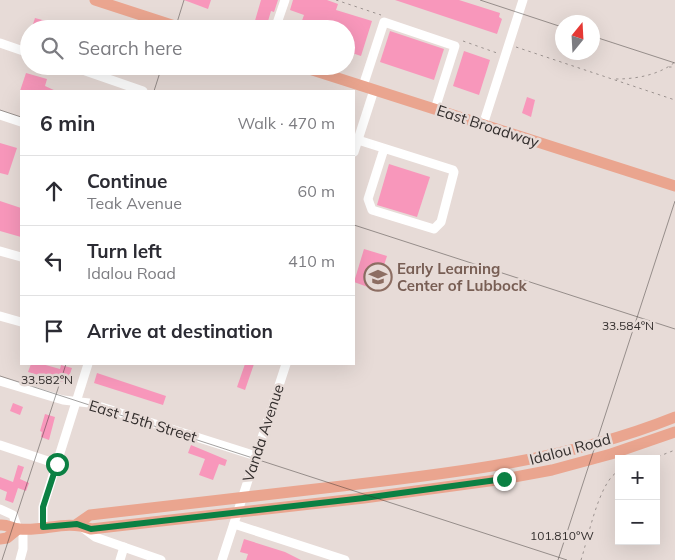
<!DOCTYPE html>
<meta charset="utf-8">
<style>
body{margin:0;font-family:Mulish,sans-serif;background:#f7f7f7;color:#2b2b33}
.controls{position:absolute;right:15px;bottom:15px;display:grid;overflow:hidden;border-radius:0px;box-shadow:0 5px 20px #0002}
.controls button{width:45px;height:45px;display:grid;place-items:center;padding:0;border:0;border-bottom:1px solid #e1e1e2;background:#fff;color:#2b2b33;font:25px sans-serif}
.compass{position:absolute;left:555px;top:15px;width:45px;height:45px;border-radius:50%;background:#fff;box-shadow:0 5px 20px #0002;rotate:18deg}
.stop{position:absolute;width:15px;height:15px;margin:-11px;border:4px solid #0b8043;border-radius:50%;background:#fff}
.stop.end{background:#0b8043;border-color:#fff;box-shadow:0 1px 5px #0008}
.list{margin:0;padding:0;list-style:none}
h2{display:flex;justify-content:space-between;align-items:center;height:65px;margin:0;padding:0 20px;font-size:21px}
h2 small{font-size:16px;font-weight:400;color:#7c7c81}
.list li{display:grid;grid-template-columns:32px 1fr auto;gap:15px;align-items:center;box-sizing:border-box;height:70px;padding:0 20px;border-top:1px solid #e1e1e2}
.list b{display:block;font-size:19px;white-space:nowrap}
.list p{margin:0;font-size:16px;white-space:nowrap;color:#7c7c81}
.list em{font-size:16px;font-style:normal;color:#7c7c81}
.icon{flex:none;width:28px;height:28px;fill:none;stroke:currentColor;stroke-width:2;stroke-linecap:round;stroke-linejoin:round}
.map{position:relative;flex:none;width:675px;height:560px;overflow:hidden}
.search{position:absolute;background:#fff;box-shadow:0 5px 20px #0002;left:20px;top:20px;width:335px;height:55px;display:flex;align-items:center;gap:12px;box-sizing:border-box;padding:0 18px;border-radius:28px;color:#7c7c81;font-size:19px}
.panel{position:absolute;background:#fff;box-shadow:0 5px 20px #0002;left:20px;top:90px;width:335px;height:275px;border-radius:0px}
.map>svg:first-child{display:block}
</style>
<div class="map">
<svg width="675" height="560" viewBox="0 0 675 560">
<rect width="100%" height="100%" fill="#e7dbd7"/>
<!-- building -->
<g fill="#f897bb">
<polygon points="184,0 211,0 208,9"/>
<polygon points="261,0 278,0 274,12 271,11 266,28 254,24"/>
<polygon points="293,0 327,0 338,4 336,10 372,21 361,56 346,51 346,29 341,29 341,27 319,20 316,29 307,26 306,29 299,29 304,15 290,10"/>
<polygon points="395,0 459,0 500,13 499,17 502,19 497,34"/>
<polygon points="35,18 46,21 44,29 32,27"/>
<polygon points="390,31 444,49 434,80 380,62"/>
<polygon points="464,51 490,60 479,95 453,86"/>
<polygon points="26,73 47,79 45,86 56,91 20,91"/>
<polygon points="527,97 535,100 531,117 522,113"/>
<polygon points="0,143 17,148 8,175 0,173"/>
<polygon points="389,164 430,177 417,217 377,205"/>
<polygon points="0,201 21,208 21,237 0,231"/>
<polygon points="364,249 387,256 376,290 354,282"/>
<polygon points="31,364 42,364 60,369 61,365 72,368 67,383 28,372"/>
<polygon points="245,364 254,364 245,390 237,387"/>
<polygon points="97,373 166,396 163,405 94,383"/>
<polygon points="13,403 23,407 20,415 10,411"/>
<polygon points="45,414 55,417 49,440 41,437 42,432 40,431"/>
<polygon points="191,445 227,460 225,466 219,464 213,480 199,475 205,459 188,453"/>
<polygon points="18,465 24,467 20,479 29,483 26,491 18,488 13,503 5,500 7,492 0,489 0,477 13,482"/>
<polygon points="244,539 285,552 301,560 246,560 248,554 240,552"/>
</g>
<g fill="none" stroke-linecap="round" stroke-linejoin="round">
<!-- path -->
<g stroke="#9c9390" stroke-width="1" stroke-dasharray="2.5 4" stroke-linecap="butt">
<polyline points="336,0 381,15"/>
<polyline points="463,41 497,53"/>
<polyline points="516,47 675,100"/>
<polyline points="669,67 675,67"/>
<path d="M616 79C636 79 659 75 675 62"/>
<polyline points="652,459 675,450"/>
<path d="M581 560C588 539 599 480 619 471"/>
</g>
<!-- minor -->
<g stroke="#fff" stroke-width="9">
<polyline points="275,29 285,0"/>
<polyline points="0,43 29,53"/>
<polyline points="71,66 143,91"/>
<polyline points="363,86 384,22 455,46 435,109"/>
<polyline points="0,115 21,122"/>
<polyline points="483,125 523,0"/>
<path d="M358 140C389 150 421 160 453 170L454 172 441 222 434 229 372 210 368 199 384 149"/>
<polyline points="354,152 374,90"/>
<polyline points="0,251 21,257"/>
<polyline points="0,316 21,322"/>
<polyline points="0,381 63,400 89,403 256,456"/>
<polyline points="0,445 57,464"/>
<polyline points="0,509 13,515 18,529"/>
<polyline points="234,524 345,560"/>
<polyline points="43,527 43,507 88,364"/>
<polyline points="83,528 95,537 161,560"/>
<polyline points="20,560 23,549 23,529"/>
<polyline points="120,560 124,547"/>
<polyline points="222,560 286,364"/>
</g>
<!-- major -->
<g stroke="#eaa58f" stroke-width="11">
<polyline points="95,0 184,29"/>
<polyline points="300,66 675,186"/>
<path d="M77 524 90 515C174 505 258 496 342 486 455 473 568 460 675 417"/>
<path d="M0 525C8 524 12 529 19 529 45 532 65 519 91 529L364 498 504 479 552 470 611 454 675 432"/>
<polyline points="0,539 7,538 18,529"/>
</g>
</g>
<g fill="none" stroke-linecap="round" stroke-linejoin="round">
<!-- route -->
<polyline stroke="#0b8043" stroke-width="6" points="57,464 43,507 43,527 77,524 91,529 364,498 504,479"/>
</g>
<!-- ticks -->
<path fill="none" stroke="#332e2d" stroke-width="1" stroke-opacity="0.45" d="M480 0 562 27M175 29 184 0M592 36 675 63M154 91 162 66M0 110 21 117M354 225 675 329M0 376 567 560M2 560 66 364M558 560 675 201"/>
<!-- icons -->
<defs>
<g id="school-ring" transform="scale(1.4375)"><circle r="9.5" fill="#e7dbd7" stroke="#8d6e63" stroke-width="1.5"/><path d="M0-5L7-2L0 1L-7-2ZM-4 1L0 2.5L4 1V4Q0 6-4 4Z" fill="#8d6e63"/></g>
</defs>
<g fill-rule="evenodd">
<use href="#school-ring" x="378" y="277"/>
</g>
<g text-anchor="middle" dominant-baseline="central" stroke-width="5" stroke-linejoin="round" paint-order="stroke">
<!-- street labels -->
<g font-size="15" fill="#332e2d" stroke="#e7dbd7">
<text transform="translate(488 126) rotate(18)">East Broadway</text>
<text transform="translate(143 421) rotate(17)">East 15th Street</text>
<text transform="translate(263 433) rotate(-72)">Vanda Avenue</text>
<text transform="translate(570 449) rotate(-15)">Idalou Road</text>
</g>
<!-- education labels -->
<g font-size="15" font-weight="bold" fill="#785e54" stroke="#e7dbd7" text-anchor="start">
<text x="397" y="268">Early Learning<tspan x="397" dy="17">Center of Lubbock</tspan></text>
</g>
</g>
<g font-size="12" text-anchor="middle" fill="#332e2d" stroke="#e7dbd7" stroke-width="5" stroke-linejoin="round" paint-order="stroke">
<text x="628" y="330">33.584°N</text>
<text x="47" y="384">33.582°N</text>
<text x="562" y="540">101.810°W</text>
</g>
</svg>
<div class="controls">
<button>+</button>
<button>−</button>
</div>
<svg class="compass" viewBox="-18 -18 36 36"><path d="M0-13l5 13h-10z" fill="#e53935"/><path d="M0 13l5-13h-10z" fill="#7c7c81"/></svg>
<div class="stop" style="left:57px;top:464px"></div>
<div class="stop end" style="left:504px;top:479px"></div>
<div class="search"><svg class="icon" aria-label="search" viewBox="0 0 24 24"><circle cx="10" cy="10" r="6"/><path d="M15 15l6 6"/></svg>Search here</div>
<section class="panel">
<h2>6 min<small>Walk · 470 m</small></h2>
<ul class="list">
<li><svg class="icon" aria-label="ahead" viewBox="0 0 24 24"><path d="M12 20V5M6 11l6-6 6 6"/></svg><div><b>Continue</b><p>Teak Avenue</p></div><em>60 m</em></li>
<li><svg class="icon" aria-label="left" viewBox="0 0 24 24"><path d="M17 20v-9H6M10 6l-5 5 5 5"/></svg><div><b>Turn left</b><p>Idalou Road</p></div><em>410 m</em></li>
<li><svg class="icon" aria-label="arrive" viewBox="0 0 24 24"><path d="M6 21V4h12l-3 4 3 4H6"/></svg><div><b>Arrive at destination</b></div></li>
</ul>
</section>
</div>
